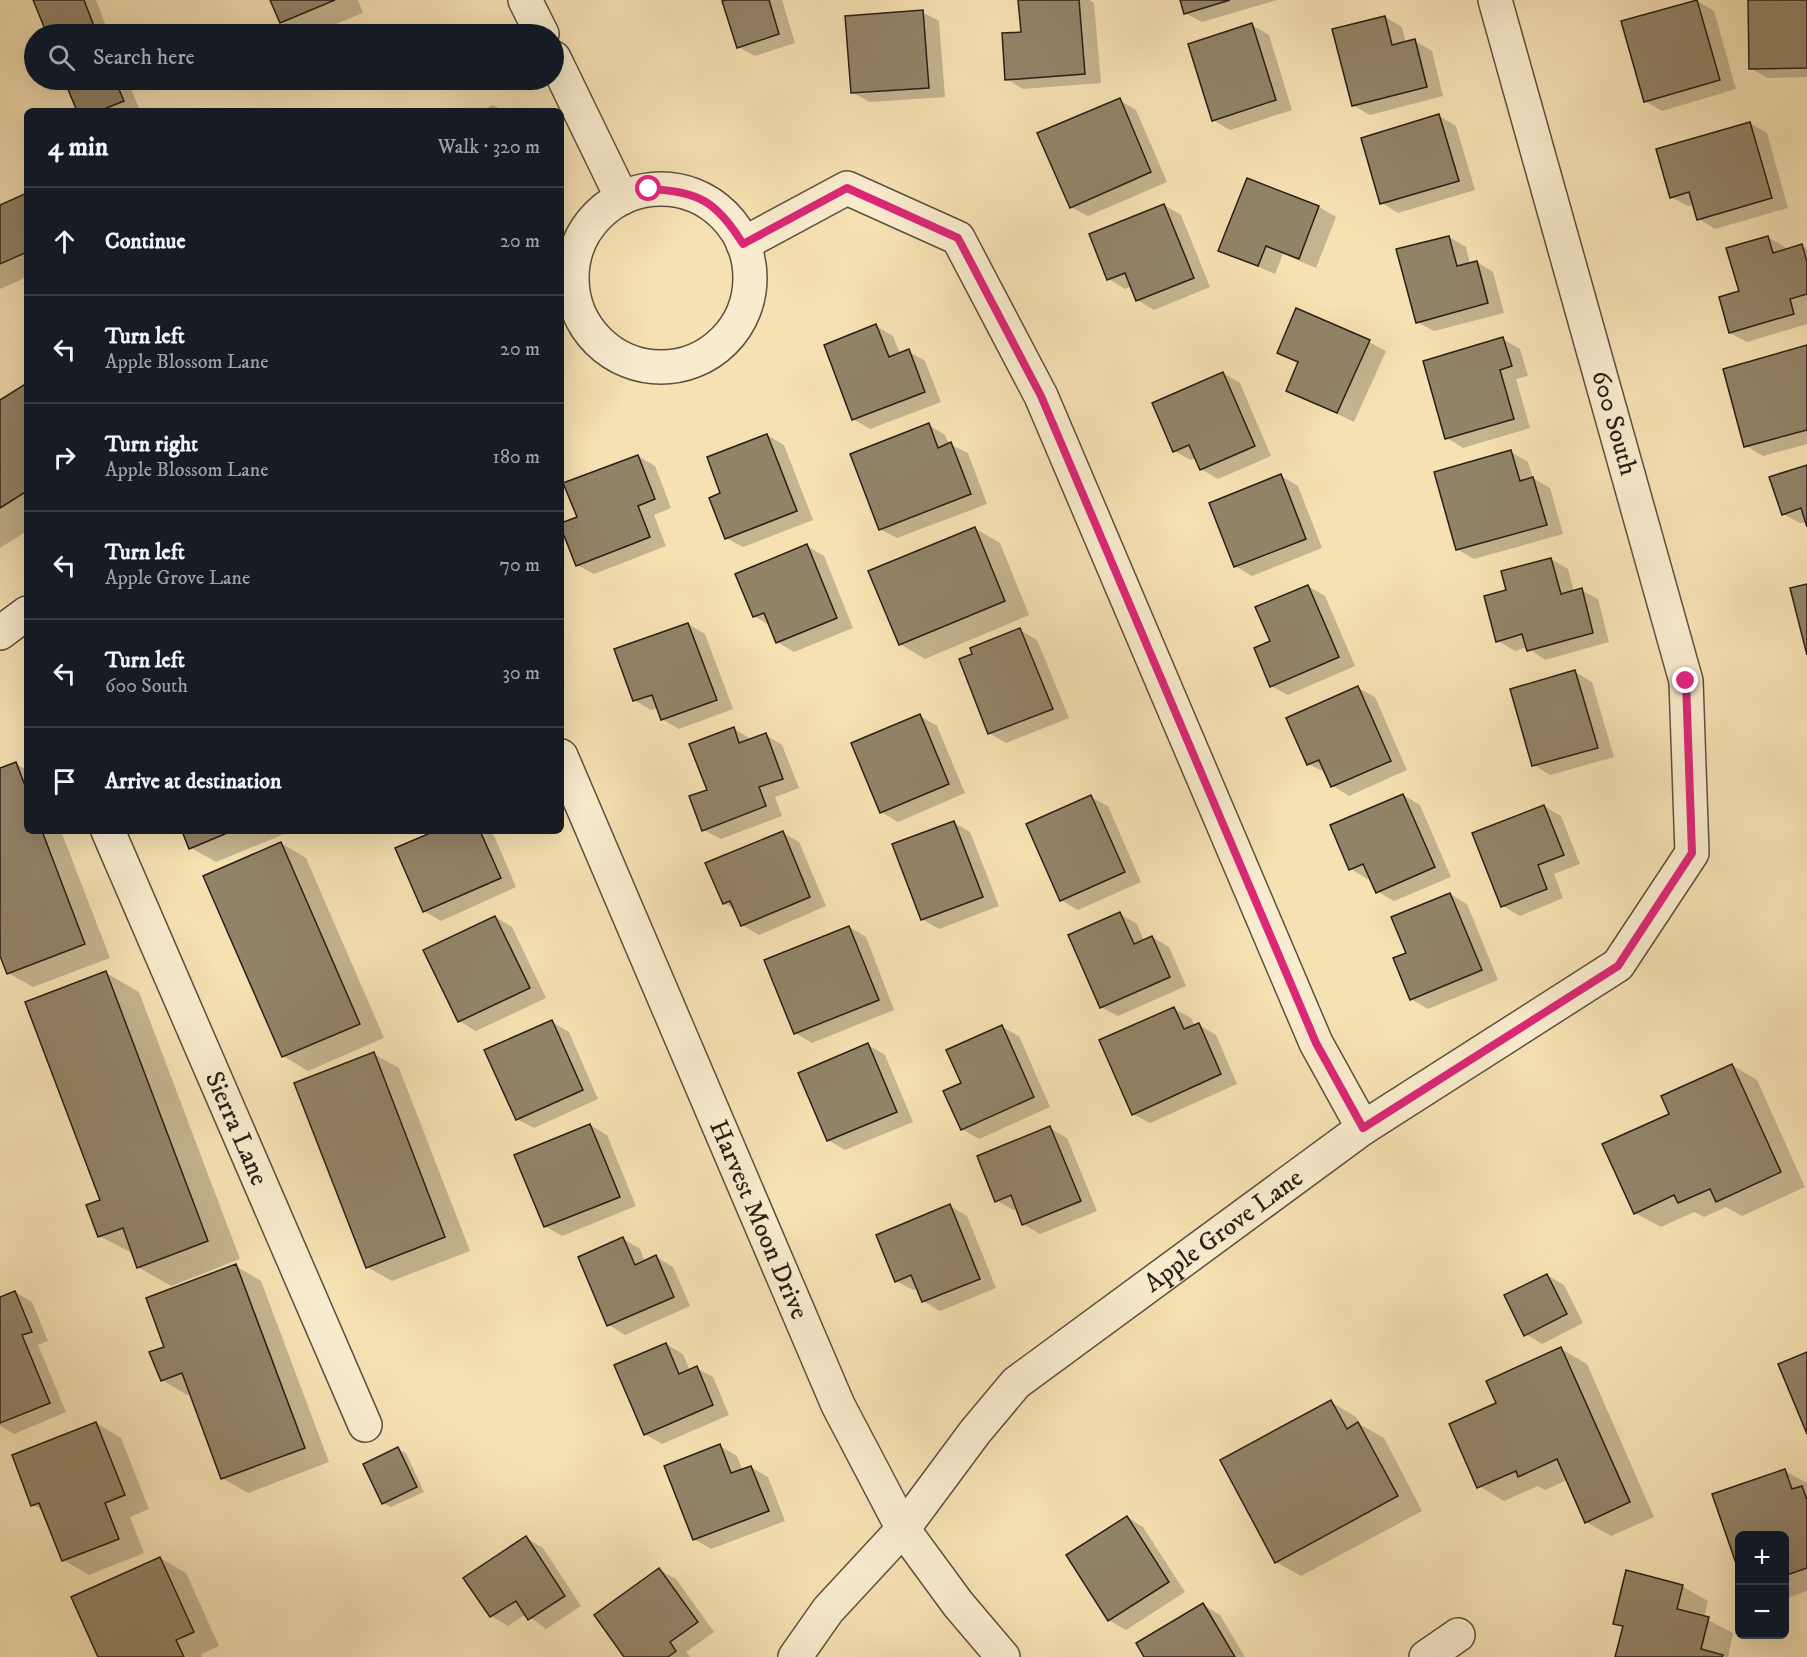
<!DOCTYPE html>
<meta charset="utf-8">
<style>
body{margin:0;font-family:"IM FELL DW Pica",serif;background:#242831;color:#f1f3f6}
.controls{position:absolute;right:18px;bottom:18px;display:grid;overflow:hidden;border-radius:9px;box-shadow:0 6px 24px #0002}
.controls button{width:54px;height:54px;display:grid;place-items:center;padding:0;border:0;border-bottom:2px solid #363941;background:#171b24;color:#f1f3f6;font:30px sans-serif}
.stop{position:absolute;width:18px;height:18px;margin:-14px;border:4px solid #db2777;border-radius:50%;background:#fff}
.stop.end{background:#db2777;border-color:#fff;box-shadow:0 2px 6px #0008}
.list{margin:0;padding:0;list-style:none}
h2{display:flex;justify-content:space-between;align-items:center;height:78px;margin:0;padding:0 24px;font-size:26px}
h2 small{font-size:20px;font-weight:400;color:#9ea1a6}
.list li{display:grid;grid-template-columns:39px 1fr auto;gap:18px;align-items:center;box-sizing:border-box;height:108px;padding:0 24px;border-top:2px solid #363941}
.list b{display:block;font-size:22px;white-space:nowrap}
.list p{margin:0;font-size:20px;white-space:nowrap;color:#9ea1a6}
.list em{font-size:20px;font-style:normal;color:#9ea1a6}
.icon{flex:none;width:33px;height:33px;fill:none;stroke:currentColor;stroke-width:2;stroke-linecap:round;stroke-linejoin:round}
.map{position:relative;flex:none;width:1807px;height:1657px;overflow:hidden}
.search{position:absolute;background:#171b24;box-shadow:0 6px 24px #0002;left:24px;top:24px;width:540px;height:66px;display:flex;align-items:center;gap:15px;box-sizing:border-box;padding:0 21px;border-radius:33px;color:#9ea1a6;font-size:22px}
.panel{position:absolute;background:#171b24;box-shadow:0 6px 24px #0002;left:24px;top:108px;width:540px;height:726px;border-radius:9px}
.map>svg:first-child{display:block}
</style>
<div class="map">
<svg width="1807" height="1657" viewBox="0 0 1807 1657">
<rect width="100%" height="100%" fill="#f6e1b3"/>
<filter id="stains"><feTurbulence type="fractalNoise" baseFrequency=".00333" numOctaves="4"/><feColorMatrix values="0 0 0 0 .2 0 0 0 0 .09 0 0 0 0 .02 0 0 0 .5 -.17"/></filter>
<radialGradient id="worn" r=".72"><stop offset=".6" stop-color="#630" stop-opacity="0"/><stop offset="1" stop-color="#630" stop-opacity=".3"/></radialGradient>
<!-- shadow -->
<g fill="#0003">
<polygon points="35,0 96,0 109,34 49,34"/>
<polygon points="272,0 358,0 363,13 311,34 302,34 281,22"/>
<polygon points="731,0 782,0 795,43 755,56 738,47"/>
<polygon points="1019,0 1089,0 1094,3 1101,83 1023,89 1007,79 1022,33"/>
<polygon points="1181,0 1277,0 1202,22 1185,13"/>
<polygon points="1749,0 1807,0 1807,77 1767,78 1750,68"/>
<polygon points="1697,1 1714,11 1736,89 1662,111 1645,101"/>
<polygon points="922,12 939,21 945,97 870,102 853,93"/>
<polygon points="1385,17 1402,27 1406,43 1415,41 1432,51 1443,96 1370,115 1353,105"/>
<polygon points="1252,25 1269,35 1292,110 1230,130 1213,120"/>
<polygon points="66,80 127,80 140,110 78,111"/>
<polygon points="1119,100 1136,110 1167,182 1088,216 1071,207"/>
<polygon points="493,105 504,111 480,111"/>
<polygon points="1439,116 1456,126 1475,190 1398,213 1382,203"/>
<polygon points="1750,123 1767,133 1788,208 1715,229 1699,219 1695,205 1688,206 1671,197"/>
<polygon points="1248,180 1319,207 1336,217 1316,268 1283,254 1275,274 1220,250"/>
<polygon points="27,195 27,277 0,289 0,206"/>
<polygon points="1164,205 1181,215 1210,287 1154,310 1137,300 1132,286 1125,289 1109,279"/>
<polygon points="1449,237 1466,247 1470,264 1477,262 1493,272 1504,313 1434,331 1417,322"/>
<polygon points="1768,237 1785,247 1786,251 1802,246 1807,249 1807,324 1747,342 1730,333 1741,292"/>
<polygon points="876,326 893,336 900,354 908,351 925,361 941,402 870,429 853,419"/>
<polygon points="1503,339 1520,349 1528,376 1516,379 1530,428 1463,448 1447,438"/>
<polygon points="1369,342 1386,351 1354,422 1288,390 1299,363 1279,352"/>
<polygon points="1807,347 1807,444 1763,456 1746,446"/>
<polygon points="1223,373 1240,383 1271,456 1218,479 1201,469 1196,458 1191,460 1174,451"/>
<polygon points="27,385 27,531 0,548 0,402"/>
<polygon points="929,425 945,435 949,444 968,453 987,504 897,538 880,529"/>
<polygon points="767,435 784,445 813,520 743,547 726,538 722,494"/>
<polygon points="1511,452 1528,462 1533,478 1550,488 1563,534 1474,559 1457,549"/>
<polygon points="638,456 655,466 671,508 654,515 666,546 594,574 577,565 579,518"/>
<polygon points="1807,466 1807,522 1800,523 1783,514"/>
<polygon points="1281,476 1298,486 1322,548 1252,576 1235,566"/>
<polygon points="974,528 1000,543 1029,615 925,659 900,644"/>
<polygon points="807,546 824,556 853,628 794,652 777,642 771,626 754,616"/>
<polygon points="1551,559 1568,569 1574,592 1581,590 1598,599 1609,642 1545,660 1527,647 1515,651 1498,641 1508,591"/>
<polygon points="1308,586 1325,596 1355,666 1288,695 1271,686 1272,642"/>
<polygon points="688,624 705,634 733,709 679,729 662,719 658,708 651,710 634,700"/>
<polygon points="1020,630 1037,640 1069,718 1006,743 989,733"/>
<polygon points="1575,672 1592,682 1614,757 1550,775 1534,765"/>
<polygon points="1358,688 1375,697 1407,770 1349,796 1333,786 1327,773 1308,764"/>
<polygon points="920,716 937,726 965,793 898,822 881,812"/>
<polygon points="734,729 751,739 766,735 782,745 799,788 775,797 782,816 721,839 704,830 709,791"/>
<polygon points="16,764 27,770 27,831 61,831 110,958 33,987 8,973 0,952 0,770"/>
<polygon points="1403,795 1420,805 1451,877 1394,901 1377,891 1371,878 1367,879 1351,869"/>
<polygon points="1091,797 1108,806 1141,882 1078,910 1061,900"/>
<polygon points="1544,806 1561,816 1580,864 1554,874 1563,898 1520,916 1503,906"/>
<polygon points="953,822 970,832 999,906 939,929 922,919"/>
<polygon points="184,831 288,831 289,832 216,862 191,848"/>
<polygon points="439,831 492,831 516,887 441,921 424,911"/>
<polygon points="783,833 799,842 826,906 759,935 742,925 736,910 724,903"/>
<polygon points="281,843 306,858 384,1038 308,1071 283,1056"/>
<polygon points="1450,894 1467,904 1498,980 1428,1009 1411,999 1408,954"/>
<polygon points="1120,914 1137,924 1144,941 1152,937 1169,947 1186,986 1118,1016 1101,1007"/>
<polygon points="495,917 512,927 546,998 476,1031 459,1021"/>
<polygon points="849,927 866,937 894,1010 812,1043 795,1033"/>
<polygon points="106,973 139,992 240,1259 171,1286 138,1267 134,1254 99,1236"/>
<polygon points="1174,1009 1191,1018 1195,1027 1199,1025 1216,1035 1237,1084 1150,1123 1133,1114"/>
<polygon points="552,1022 569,1032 598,1099 534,1128 517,1119"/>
<polygon points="1002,1027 1019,1036 1050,1107 979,1139 962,1129 963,1084"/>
<polygon points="868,1045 885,1055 913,1122 845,1150 828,1140"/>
<polygon points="374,1054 399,1068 470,1251 392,1281 367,1267"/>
<polygon points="1732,1065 1757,1080 1805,1187 1742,1216 1726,1207 1704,1217 1694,1212 1661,1227 1635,1213 1671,1115"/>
<polygon points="590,1125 607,1135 636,1206 562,1236 545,1226"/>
<polygon points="1050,1128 1067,1138 1097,1211 1040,1234 1023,1224 1017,1209 1013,1210 996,1200"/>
<polygon points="950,1206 967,1216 996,1288 940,1311 923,1301 918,1288 913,1290 896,1281"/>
<polygon points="623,1239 640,1249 645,1262 656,1257 673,1267 690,1306 625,1335 609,1325 580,1257"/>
<polygon points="236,1266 261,1281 329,1462 248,1493 222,1478 191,1393 187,1395 162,1380 166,1348"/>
<polygon points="1547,1275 1564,1285 1583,1323 1542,1344 1526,1334"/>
<polygon points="15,1292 32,1302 48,1341 38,1345 66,1412 14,1434 0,1426 0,1299"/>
<polygon points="666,1344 683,1354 690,1371 696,1368 713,1377 729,1415 662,1444 645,1434"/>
<polygon points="1561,1349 1587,1364 1654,1517 1611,1536 1586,1522 1567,1480 1545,1490 1538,1486 1504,1501 1479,1486 1498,1403"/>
<polygon points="1331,1402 1356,1417 1361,1425 1384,1438 1422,1511 1301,1576 1276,1562"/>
<polygon points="96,1423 121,1438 149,1509 130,1517 144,1553 89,1575 63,1560 44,1511 33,1505"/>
<polygon points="720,1446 737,1456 743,1471 751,1467 768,1477 785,1521 711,1549 694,1539"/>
<polygon points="398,1449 406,1453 424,1492 391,1507 383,1503"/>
<polygon points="1785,1471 1807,1483 1807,1591 1784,1599 1784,1536 1714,1495"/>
<polygon points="1127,1517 1143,1527 1185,1592 1126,1630 1109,1620"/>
<polygon points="526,1538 543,1548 581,1606 546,1629 526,1614 508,1626 491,1616"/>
<polygon points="160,1558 186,1573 219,1646 201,1654 202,1657 100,1657"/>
<polygon points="659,1570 676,1579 714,1632 686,1652 690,1657 626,1657"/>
<polygon points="1683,1587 1708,1601 1704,1618 1733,1633 1728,1657 1617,1657 1624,1628 1615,1623"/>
<polygon points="1203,1605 1220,1615 1245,1657 1146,1657"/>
</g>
<!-- building -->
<g fill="#938468" stroke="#281f16" stroke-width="1.5">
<polygon points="33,0 84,0 97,34 47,34"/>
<polygon points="270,0 335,0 280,23"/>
<polygon points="726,0 769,0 779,34 737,48 722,1"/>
<polygon points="1018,0 1079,0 1085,74 1005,80 1002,33 1021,32"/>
<polygon points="1180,0 1230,0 1184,14"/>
<polygon points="1697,0 1720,80 1644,102 1621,21"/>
<polygon points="1748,0 1807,0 1807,68 1749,69"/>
<polygon points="923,10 929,88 851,93 845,16"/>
<polygon points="1385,16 1392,45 1415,39 1427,87 1352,106 1332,29"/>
<polygon points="1252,23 1276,100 1212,121 1188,44"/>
<polygon points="64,80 115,80 124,101 99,111 77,111"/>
<polygon points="1120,98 1151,172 1070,208 1037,133"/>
<polygon points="1439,114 1459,181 1380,204 1361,138"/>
<polygon points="1750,122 1772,198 1697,220 1689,192 1670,198 1656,149"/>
<polygon points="1247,178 1319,206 1299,259 1266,246 1258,266 1218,251"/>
<polygon points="27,193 27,252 0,264 0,205"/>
<polygon points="1164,204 1194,278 1136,301 1125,273 1107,280 1089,234"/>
<polygon points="1449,236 1457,266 1477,261 1488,303 1416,323 1396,249"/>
<polygon points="1768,236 1773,253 1802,244 1807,262 1807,294 1790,299 1794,314 1729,333 1719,297 1739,291 1726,248"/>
<polygon points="1296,308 1370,340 1337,413 1286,391 1298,362 1277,353"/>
<polygon points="876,324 889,357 909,349 925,392 852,420 824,345"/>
<polygon points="1503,337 1512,366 1500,370 1514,419 1445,439 1423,361"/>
<polygon points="1807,345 1807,430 1744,447 1723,369"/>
<polygon points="1223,372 1255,446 1200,470 1189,445 1173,452 1152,403"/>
<polygon points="27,383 27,491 0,508 0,400"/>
<polygon points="929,423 938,448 951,442 971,494 879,530 850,454"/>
<polygon points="767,434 797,511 725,539 709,498 720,493 707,457"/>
<polygon points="1511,450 1520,481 1533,477 1547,525 1456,550 1434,472"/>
<polygon points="638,455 655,499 638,506 650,537 576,566 561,528 561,523 577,517 563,483"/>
<polygon points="1807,465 1807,527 1801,508 1782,515 1769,477"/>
<polygon points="1281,474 1306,539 1234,567 1209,503"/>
<polygon points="975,527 1005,601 899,645 868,571"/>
<polygon points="807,544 837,618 776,643 764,613 753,617 735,574"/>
<polygon points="1551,558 1561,594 1582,588 1593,633 1527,651 1522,634 1496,642 1484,596 1506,590 1501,571"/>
<polygon points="1807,584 1807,655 1790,588"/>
<polygon points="1308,585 1339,657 1270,687 1254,648 1270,641 1255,607"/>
<polygon points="688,623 717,700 661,720 652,695 633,701 614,649"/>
<polygon points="1020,628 1053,709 988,734 959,659 972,654 970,648"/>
<polygon points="1575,670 1598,748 1532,766 1510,689"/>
<polygon points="1358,686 1391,761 1331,787 1319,760 1307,765 1286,718"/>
<polygon points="920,714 949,784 880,813 851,743"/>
<polygon points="734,727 739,743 766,733 783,779 759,787 766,806 702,831 689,796 707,790 689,744"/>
<polygon points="16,762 27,791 27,831 42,831 85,944 7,974 0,956 0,768"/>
<polygon points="1403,794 1435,867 1376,893 1363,864 1349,870 1330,825"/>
<polygon points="1091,795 1125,872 1060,901 1026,824"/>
<polygon points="1544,805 1564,855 1538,865 1547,889 1501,907 1472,833"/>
<polygon points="954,821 983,897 921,920 892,844"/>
<polygon points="182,831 232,831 189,849"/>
<polygon points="435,831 480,831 501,878 423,912 395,848"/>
<polygon points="783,831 810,897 741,926 730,901 723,904 705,863"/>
<polygon points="281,842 360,1024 282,1057 203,876"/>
<polygon points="1450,893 1482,970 1410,1000 1393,958 1406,953 1391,917"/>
<polygon points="1120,912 1134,944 1152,936 1170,977 1100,1008 1068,935"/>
<polygon points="495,916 530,988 458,1022 423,950"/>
<polygon points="849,926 879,1000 794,1034 764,960"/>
<polygon points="106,971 208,1241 137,1268 123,1228 98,1237 86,1205 100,1200 25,1002"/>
<polygon points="1174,1007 1184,1029 1199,1023 1221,1074 1132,1115 1099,1040"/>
<polygon points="552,1020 583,1090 516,1120 484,1050"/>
<polygon points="1002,1025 1034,1097 961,1130 943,1091 961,1083 946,1050"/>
<polygon points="868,1043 897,1112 827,1141 798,1073"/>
<polygon points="374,1052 445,1237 366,1268 294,1083"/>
<polygon points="1732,1064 1781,1172 1716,1202 1710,1189 1678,1203 1674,1195 1634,1214 1602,1144 1669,1114 1661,1096"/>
<polygon points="590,1124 620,1197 544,1227 514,1155"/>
<polygon points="1050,1126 1081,1201 1022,1225 1011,1195 995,1202 977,1156"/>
<polygon points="950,1204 980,1279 922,1302 911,1275 895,1282 876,1235"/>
<polygon points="623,1237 635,1265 656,1255 674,1297 607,1326 578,1257"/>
<polygon points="236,1264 305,1448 221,1479 182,1373 161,1381 149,1352 164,1347 146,1298"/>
<polygon points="1547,1274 1567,1314 1524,1336 1504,1295"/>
<polygon points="15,1291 32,1332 22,1335 50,1403 0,1423 0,1297"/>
<polygon points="666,1343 679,1374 697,1366 713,1405 644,1435 614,1365"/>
<polygon points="1561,1347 1630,1502 1585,1523 1557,1459 1518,1477 1516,1471 1477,1488 1449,1424 1496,1403 1486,1381"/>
<polygon points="1807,1352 1807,1434 1778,1364"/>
<polygon points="1331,1400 1347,1429 1358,1422 1398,1496 1275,1563 1220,1460"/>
<polygon points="96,1422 125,1495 105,1503 119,1539 62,1561 39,1503 31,1506 12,1455"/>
<polygon points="720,1444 731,1473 751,1466 769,1511 693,1540 664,1466"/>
<polygon points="398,1447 417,1487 382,1504 363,1464"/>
<polygon points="1785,1469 1792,1489 1802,1486 1807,1500 1807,1568 1784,1576 1784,1536 1740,1536 1740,1575 1712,1494"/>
<polygon points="1127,1516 1169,1582 1108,1621 1066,1555"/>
<polygon points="526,1536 565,1596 528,1620 516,1601 490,1617 463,1578"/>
<polygon points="160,1557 194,1632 176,1640 184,1657 98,1657 71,1597"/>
<polygon points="659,1568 698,1622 670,1642 676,1651 668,1657 624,1657 594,1615"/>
<polygon points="1626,1570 1683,1585 1677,1609 1709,1617 1701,1649 1723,1655 1722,1657 1615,1657 1623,1626 1613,1624"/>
<polygon points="1203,1603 1235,1657 1144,1657 1136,1643"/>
</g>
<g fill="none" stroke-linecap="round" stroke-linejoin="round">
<!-- minor casing -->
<g stroke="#5c503d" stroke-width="36">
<g id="minor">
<polyline points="525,0 542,34"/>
<polyline points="554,58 622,198"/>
<circle cx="661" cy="278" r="89"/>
<polyline points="743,244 847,188 958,238 1041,396 1316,1043 1363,1128"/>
<polyline points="0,633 27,613"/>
<path id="s1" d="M561 756 838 1405 903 1529 958 1604 1003 1657"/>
<path id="s2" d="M108 831 365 1425"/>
<path id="s3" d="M795 1657 828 1610 903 1529 975 1432 1016 1383 1363 1128 1618 965 1692 853 1686 681 1495 0"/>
<polyline points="1426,1657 1458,1635"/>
</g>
</g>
<!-- minor -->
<use href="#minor" stroke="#f9ecce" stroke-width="33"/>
</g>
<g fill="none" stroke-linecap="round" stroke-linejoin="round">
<!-- route -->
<path stroke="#db2777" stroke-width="8" d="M649 189C699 191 717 202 743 244L847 188 958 238 1041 396 1316 1043 1363 1128 1618 966 1692 853 1686 681"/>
</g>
<g text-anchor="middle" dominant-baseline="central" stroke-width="4.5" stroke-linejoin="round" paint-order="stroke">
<!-- street labels -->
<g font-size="26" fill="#281f16" stroke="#f9ecce">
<text transform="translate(1614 423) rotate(74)">600 South</text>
<text stroke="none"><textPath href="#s2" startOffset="324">Sierra Lane</textPath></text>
<text stroke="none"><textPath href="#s1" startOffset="504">Harvest Moon Drive</textPath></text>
<text stroke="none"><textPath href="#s3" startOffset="610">Apple Grove Lane</textPath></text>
</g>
</g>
<rect width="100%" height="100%" filter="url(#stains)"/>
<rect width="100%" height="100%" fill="url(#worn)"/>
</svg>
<div class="controls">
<button>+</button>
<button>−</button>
</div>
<div class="stop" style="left:649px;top:189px"></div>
<div class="stop end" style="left:1686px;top:681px"></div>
<div class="search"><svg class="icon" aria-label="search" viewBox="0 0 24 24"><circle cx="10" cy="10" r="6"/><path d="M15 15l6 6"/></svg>Search here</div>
<section class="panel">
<h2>4 min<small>Walk · 320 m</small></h2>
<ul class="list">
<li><svg class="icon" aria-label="ahead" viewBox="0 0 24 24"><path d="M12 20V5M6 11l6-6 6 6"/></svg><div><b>Continue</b></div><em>20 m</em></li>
<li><svg class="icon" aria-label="left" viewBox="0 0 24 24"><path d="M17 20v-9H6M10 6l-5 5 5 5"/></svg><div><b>Turn left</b><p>Apple Blossom Lane</p></div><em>20 m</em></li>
<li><svg class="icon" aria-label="right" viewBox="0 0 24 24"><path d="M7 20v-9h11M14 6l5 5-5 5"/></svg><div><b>Turn right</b><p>Apple Blossom Lane</p></div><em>180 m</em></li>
<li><svg class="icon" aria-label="left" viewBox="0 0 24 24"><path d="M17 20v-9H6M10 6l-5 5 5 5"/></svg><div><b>Turn left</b><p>Apple Grove Lane</p></div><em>70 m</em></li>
<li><svg class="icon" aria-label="left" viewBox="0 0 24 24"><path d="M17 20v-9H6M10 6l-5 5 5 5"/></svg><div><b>Turn left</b><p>600 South</p></div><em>30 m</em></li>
<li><svg class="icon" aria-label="arrive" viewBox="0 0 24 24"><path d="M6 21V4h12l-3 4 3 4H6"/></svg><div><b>Arrive at destination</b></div></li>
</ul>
</section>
</div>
